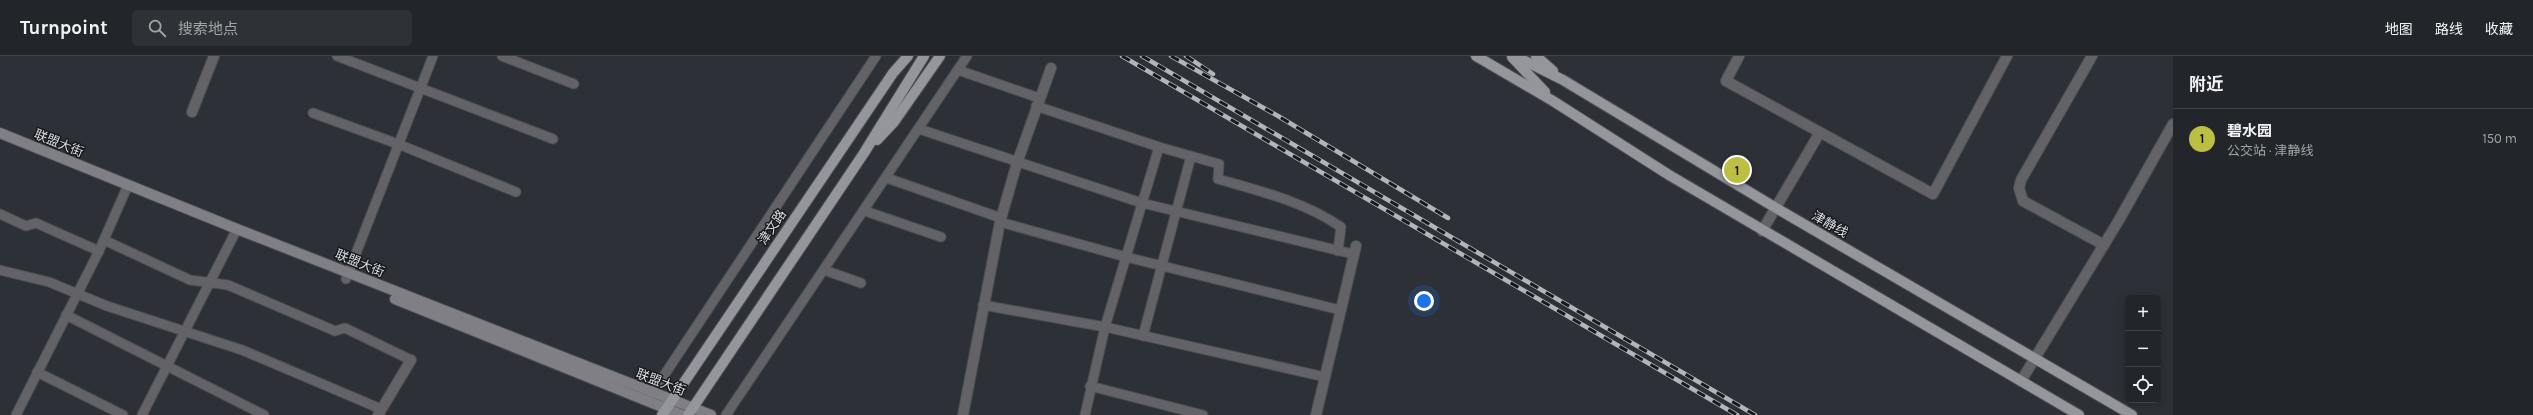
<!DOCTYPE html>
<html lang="zh">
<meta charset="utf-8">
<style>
body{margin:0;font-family:Karla,"Noto Sans SC",sans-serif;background:#2e3135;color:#f1f3f6}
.controls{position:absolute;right:12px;bottom:12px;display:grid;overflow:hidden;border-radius:6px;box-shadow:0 2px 10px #0003}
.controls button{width:36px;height:36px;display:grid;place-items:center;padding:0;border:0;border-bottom:1px solid #3f4246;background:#222529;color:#f1f3f6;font:20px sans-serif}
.you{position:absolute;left:1424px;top:245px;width:14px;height:14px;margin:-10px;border:3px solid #fff;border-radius:50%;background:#1a73e8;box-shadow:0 0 0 6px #1a73e833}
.badge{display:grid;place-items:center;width:26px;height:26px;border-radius:50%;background:#bdbf43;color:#111;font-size:13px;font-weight:700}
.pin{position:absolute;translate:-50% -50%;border:2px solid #fff;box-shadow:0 1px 4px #0006}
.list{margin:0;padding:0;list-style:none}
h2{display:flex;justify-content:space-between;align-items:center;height:52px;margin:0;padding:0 16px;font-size:17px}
h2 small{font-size:13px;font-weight:400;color:#a2a5a8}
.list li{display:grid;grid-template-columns:26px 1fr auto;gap:12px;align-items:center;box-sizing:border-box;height:60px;padding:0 16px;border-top:1px solid #3f4246}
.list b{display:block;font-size:15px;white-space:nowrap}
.list p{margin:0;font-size:13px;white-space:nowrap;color:#a2a5a8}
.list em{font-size:13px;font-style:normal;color:#a2a5a8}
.icon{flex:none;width:22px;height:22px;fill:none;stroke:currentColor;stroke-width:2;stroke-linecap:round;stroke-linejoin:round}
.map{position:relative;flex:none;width:2173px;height:359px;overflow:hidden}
header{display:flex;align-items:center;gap:24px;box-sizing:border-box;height:56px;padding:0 20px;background:#222529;border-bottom:1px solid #3f4246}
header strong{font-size:19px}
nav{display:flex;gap:22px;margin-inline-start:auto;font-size:14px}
.search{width:280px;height:36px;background:#2e3135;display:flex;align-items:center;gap:10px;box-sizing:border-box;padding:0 14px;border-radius:6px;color:#a2a5a8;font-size:15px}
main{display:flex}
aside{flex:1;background:#222529}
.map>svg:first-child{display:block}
</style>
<header>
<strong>Turnpoint</strong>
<div class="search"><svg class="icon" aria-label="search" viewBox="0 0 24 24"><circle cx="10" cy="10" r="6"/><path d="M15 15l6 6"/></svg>搜索地点</div>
<nav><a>地图</a><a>路线</a><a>收藏</a></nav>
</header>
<main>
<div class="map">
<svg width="2173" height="359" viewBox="0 0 2173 359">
<rect width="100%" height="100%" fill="#2d3137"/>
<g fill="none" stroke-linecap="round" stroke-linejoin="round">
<!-- service casing -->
<g stroke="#494d52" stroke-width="11">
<g id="service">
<polyline points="337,0 553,83"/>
<polyline points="502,0 574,28"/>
<polyline points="958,14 1039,42"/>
<path d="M1036 50 1159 91 1219 108 1218 123C1260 135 1305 146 1341 171L1338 195"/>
<polyline points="313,57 398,88 516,136"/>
<polyline points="919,73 1142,147 1353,198"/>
<polyline points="887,122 1001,162"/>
<polyline points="865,155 941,181"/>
<polyline points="0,158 26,170 36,167 99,195"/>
<polyline points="1000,166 1126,201 1340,254"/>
<polyline points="104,184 190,224 228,229 335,275 345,272 411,304"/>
<polyline points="0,214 49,226 107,250 242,294 381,353"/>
<polyline points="824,214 861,227"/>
<polyline points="346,223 433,0"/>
<polyline points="983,249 1105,271 1325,321"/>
<polyline points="66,259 264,359"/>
<polyline points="1143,280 1191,100"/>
<polyline points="37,316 123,359"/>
<polyline points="1090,330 1203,359"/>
<polyline points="649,342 876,0"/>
<polyline points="16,359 99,195 128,129"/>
<polyline points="142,359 237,173"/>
<polyline points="726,359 967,0"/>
<polyline points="1085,359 1105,271 1159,91"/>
</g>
</g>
<!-- minor casing -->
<g stroke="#494d52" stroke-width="12">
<g id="minor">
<polyline points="1739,0 1726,25 1933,138 2007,0"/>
<polyline points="2092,0 2021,124 2019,132 2023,145 2104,189"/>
<polyline points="192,56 214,0"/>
<polyline points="1762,175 1819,78"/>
<polyline points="2021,325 2119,164 2173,68"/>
<polyline points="378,359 411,304"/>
<polyline points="963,359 1000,166 1017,107 1051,12"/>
<polyline points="1316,359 1356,190"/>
</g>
</g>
<!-- secondary casing -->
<g stroke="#494d52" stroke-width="12">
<g id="secondary">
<polyline points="0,77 237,173 711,359"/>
<polyline points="395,243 682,359"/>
</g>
</g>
<!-- primary casing -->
<g stroke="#494d52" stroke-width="12">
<g id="primary">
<polyline points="1476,0 1553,45 1669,119 2079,359"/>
<polyline points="1515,0 1563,24 1776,152 2132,359"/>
<polyline points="1536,0 1553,15"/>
<polyline points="1512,1 1545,36"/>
<polyline points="877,84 894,66 940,0"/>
<polyline points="662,359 893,17 908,0"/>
<polyline points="688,359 864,97 924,0"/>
</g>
</g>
<!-- service -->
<use href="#service" stroke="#636367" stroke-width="9"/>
<!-- minor -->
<use href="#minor" stroke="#636367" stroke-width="10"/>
<!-- secondary -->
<use href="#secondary" stroke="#7f7f85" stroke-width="10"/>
<!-- primary -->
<use href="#primary" stroke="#95959c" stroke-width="10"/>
<!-- rail casing -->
<g stroke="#b2b5b9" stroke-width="4.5">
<g id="rail">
<polyline points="1122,0 1737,359"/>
<polyline points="1142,0 1755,359"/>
<polyline points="1171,0 1278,60 1448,162"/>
<polyline points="1186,0 1213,18"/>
</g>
</g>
<!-- rail -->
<use href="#rail" stroke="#17191c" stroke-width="3" stroke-dasharray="9" stroke-linecap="butt"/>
</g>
<g text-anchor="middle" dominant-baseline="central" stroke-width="3" stroke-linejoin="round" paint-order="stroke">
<!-- street labels -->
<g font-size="13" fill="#dbdee2" stroke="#17191c">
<text transform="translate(59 87) rotate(22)">联盟大街</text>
<text transform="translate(1830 168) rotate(30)">津静线</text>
<text transform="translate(772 171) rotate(-56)">津文路</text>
<text transform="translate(360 207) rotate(22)">联盟大街</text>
<text transform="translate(661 326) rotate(21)">联盟大街</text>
</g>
</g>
</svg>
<div class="controls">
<button>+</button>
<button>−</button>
<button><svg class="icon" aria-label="locate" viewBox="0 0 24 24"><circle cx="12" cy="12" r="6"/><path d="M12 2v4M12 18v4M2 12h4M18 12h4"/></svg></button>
</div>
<div class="you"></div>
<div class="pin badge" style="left:1737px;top:114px">1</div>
</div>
<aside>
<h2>附近<small></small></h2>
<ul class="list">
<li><span class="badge">1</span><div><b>碧水园</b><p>公交站 · 津静线</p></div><em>150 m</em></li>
</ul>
</aside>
</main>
